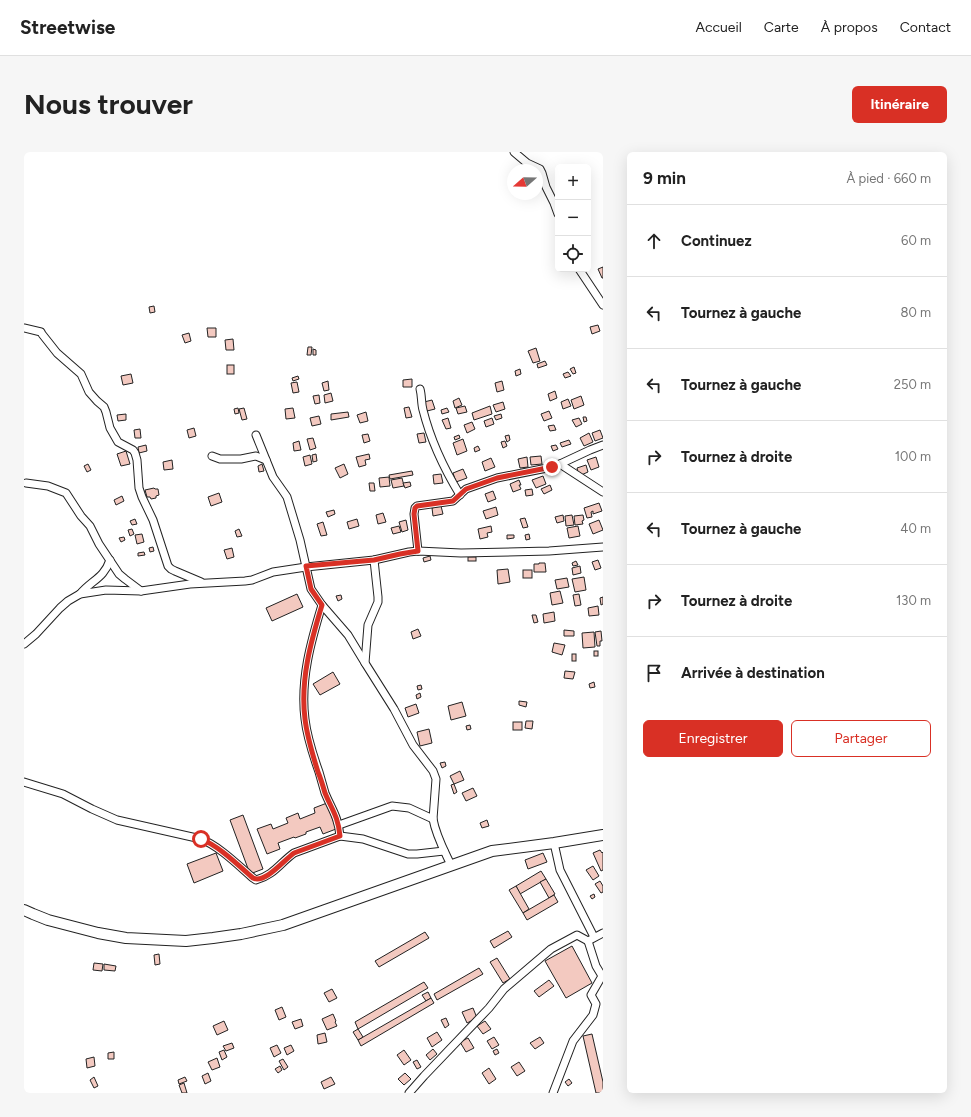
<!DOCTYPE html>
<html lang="fr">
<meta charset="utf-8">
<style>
body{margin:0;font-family:Figtree,sans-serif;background:#f6f6f6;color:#222}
.controls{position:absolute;right:12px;top:12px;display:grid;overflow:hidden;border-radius:6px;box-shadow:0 4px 16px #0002}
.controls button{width:36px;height:36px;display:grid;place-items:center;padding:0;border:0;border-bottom:1px solid #e0e0e0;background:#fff;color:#222;font:20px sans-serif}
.compass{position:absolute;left:483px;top:12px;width:36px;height:36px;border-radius:50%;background:#fff;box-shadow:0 4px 16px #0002;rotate:250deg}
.stop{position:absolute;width:12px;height:12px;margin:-9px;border:3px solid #d93025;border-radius:50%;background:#fff}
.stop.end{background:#d93025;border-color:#fff;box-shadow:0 1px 4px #0008}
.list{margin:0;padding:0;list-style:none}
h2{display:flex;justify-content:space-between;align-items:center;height:52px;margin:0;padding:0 16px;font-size:17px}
h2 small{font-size:13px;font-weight:400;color:#767676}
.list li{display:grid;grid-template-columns:26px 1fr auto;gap:12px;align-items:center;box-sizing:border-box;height:72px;padding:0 16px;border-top:1px solid #e0e0e0}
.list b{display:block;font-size:15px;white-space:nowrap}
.list em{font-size:13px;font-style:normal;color:#767676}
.actions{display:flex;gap:8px;padding:12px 16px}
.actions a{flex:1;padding:9px 0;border:1px solid #d93025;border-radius:6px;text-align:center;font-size:14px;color:#d93025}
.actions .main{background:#d93025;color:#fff}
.icon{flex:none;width:22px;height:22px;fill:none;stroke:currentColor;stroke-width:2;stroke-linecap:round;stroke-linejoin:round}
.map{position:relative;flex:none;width:579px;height:941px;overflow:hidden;border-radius:6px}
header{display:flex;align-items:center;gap:24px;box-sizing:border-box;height:56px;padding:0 20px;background:#fff;border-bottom:1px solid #e0e0e0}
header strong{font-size:19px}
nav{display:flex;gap:22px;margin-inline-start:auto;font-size:14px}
.intro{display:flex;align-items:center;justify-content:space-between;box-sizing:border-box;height:96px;padding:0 24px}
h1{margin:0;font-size:28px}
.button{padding:10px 18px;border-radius:6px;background:#d93025;color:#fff;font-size:14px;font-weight:700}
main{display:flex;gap:24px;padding:0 24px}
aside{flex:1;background:#fff;border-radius:6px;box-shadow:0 4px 16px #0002}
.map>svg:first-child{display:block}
</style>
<header>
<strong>Streetwise</strong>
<nav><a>Accueil</a><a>Carte</a><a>À propos</a><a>Contact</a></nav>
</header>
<div class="intro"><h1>Nous trouver</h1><a class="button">Itinéraire</a></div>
<main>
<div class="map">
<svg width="579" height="941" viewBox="0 0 579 941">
<rect width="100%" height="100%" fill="#fff"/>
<!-- building -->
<g fill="#f3c9c0" stroke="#222">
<polygon points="579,115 579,126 578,126 574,117"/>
<polygon points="130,154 131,160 126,161 125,155"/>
<polygon points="574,173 576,179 568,182 566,175"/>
<polygon points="183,176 192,176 192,185 184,185"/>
<polygon points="165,181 167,189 161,191 158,183"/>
<polygon points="209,187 210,198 202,198 201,188"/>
<polygon points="284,195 288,195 287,203 283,203"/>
<polygon points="512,196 516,209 509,211 504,199"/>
<polygon points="289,197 292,198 292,203 289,203"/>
<polygon points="521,209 523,213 514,216 513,212"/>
<rect x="203" y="213" width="7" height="9"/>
<polygon points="550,215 552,221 549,222 546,217"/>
<polygon points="496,217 497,222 492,224 491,219"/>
<polygon points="544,220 547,224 541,226 539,222"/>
<polygon points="107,222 109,231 99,233 97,224"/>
<polygon points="274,224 275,227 269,229 268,226"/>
<polygon points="388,227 388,235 379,235 379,228"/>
<polygon points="304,229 305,238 300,239 298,231"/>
<polygon points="478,229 480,238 473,240 471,231"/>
<polygon points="273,230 275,240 269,241 267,231"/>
<polygon points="531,239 533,246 526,249 524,242"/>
<polygon points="307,241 309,249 301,251 300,243"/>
<polygon points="295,243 296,251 291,252 289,244"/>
<polygon points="557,244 560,253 550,257 547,248"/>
<polygon points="435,246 438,253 431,256 429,249"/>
<polygon points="544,247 547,254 539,257 537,250"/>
<polygon points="408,248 411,257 403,259 400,250"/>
<polygon points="479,250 481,257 472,260 469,253"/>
<polygon points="441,254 443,260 434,262 432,256"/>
<polygon points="466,254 468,262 450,268 448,261"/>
<polygon points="385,255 388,265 382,266 380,256"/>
<polygon points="214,256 215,261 211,262 210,257"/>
<polygon points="220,256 223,267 218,268 215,257"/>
<polygon points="269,256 271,266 262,267 261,257"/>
<polygon points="423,256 425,260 418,262 417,258"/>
<polygon points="525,259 528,266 520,269 517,262"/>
<polygon points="324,260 325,265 307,268 307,262"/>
<polygon points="342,260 344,269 336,271 333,263"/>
<polygon points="102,262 102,268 94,269 93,263"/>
<polygon points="477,262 478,266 472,268 470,264"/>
<polygon points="295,264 297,272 288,274 286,266"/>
<polygon points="559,265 562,265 563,269 560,270"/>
<polygon points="424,266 427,276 422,277 418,268"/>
<polygon points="468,266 470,272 462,275 460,269"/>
<polygon points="555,266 558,272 552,275 548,268"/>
<polygon points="448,270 451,277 443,281 440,273"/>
<polygon points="530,273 532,278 526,279 524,274"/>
<polygon points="170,276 172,284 165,286 163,278"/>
<polygon points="116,277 117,286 111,286 110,278"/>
<polygon points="576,278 579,286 571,289 568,281"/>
<polygon points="400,281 402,290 395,291 393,282"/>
<polygon points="565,281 569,290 560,294 556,286"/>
<polygon points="344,282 346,289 340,291 338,283"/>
<polygon points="435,283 436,286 431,288 430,285"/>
<polygon points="485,283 486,288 483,290 481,284"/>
<polygon points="289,286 292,296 286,298 283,287"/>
<polygon points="439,287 443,299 433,303 429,291"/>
<polygon points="545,288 547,292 538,295 536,291"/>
<polygon points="275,289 277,298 270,299 269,291"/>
<polygon points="481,289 483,294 479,296 477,290"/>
<polygon points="122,293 123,299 115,301 114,295"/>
<polygon points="532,293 534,297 529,299 527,294"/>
<polygon points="454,294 456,298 451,300 450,296"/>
<polygon points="102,299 106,312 97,314 93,302"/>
<polygon points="292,302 293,309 289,310 288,303"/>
<polygon points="345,302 346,307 341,308 342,313 335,315 332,305"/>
<polygon points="286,303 288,312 281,314 279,305"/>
<polygon points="517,304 518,312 507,313 506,305"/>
<polygon points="503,305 504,315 496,316 494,307"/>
<polygon points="572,305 575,315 567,318 563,308"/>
<polygon points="467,306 471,315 461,319 458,310"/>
<polygon points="148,308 149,317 140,318 139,310"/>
<polygon points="64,312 67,318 63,320 60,314"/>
<polygon points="238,312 240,319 235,320 234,314"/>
<polygon points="320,312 324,322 316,326 311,316"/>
<polygon points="562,313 564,320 555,324 553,316"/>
<polygon points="439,317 443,326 432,330 429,321"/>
<polygon points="388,319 389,323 366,327 365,323"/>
<polygon points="417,322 419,331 410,332 409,323"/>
<polygon points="519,324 522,332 512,336 508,328"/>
<polygon points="365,325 366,334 356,335 355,326"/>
<polygon points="378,326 380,334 369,336 367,328"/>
<polygon points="495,328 497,333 495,333 497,337 489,340 486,332"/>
<polygon points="386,330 387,334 381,336 379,331"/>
<polygon points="345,331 350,331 351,339 346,339"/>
<polygon points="526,333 528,338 520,342 517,337"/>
<polygon points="130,336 131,337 134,337 135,343 132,344 132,346 127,347 126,345 123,345 121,338"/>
<polygon points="508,337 509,343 502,344 501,338"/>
<polygon points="469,339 472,347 464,350 461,342"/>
<polygon points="195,341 198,350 187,354 184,345"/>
<polygon points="98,344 100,349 92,353 90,348"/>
<polygon points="575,351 578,359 569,362 569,359 567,360 568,365 563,366 560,356"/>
<polygon points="417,354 419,362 409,364 408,356"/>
<polygon points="472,355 474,363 462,367 459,359"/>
<polygon points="310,358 311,362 304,365 302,360"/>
<polygon points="359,361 362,370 354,372 352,363"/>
<polygon points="539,363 540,369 533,371 531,365"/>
<polygon points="548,363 550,373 542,374 541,364"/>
<polygon points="559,363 560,368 558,369 559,372 551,373 550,364"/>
<polygon points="501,366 504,375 499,376 496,367"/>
<polygon points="111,367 113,372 108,373 106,369"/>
<polygon points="333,367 335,374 325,377 323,370"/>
<polygon points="382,368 384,378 378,380 375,370"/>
<polygon points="575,368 579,378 569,382 565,372"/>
<polygon points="299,370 303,383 297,384 293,372"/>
<polygon points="375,374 377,380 369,382 367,376"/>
<polygon points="467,374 468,380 463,381 464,385 456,387 454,377"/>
<polygon points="554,374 556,384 545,386 543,376"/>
<polygon points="108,377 110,382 106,384 104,378"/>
<polygon points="215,377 218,384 213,385 211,379"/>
<polygon points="118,382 120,390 113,392 111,383"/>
<polygon points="505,382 506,387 502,388 501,383"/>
<polygon points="483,383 490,383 490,386 483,387"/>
<polygon points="100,385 101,388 97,390 95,386"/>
<polygon points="129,395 130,399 126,400 125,396"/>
<polygon points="208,396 210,405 203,407 200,398"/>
<polygon points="120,400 121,403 114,404 114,401"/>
<polygon points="406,404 407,408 400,410 399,406"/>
<rect x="444" y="405" width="8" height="4"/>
<polygon points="574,408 577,416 571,418 568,410"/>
<polygon points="552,409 554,413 549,414 548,411"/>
<polygon points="515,411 521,411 522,420 510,420 510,412 515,412"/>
<polygon points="556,414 557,421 549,423 548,416"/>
<polygon points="484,417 486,430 474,432 473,418"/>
<rect x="499" y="418" width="9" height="8"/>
<polygon points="560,425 562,438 551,440 548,427"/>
<polygon points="543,426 545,435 533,437 531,428"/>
<polygon points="536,439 539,451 528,453 526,441"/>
<polygon points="273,442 279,455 248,469 242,456"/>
<polygon points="555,442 557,453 551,454 549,443"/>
<polygon points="317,443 318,447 314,449 312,444"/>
<polygon points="579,445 579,452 577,453 576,446"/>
<polygon points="574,454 575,463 565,464 564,456"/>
<polygon points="530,460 531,469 520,471 519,462"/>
<polygon points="508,463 512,463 514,470 510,471"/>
<polygon points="394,477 397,484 389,487 387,480"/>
<polygon points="540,478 550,479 550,484 540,484"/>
<polygon points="577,479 578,489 576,489 576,494 573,494 571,480"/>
<polygon points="570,480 571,495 559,496 558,481"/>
<polygon points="530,491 541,493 538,503 528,500"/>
<rect x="570" y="499" width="4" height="5"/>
<rect x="548" y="502" width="4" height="7"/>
<polygon points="541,519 551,520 549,527 540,526"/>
<polygon points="309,520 316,532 296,543 289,532"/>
<polygon points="570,530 571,535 566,536 565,532"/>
<polygon points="397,533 398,537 394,538 393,534"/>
<polygon points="396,541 397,545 393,547 392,543"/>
<polygon points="495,549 503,550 502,555 495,553"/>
<polygon points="438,550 442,564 427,568 424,554"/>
<polygon points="392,552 395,561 384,565 381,556"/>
<polygon points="502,569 509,569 508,577 501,576"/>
<rect x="489" y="570" width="9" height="8"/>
<polygon points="446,573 447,577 443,578 442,574"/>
<polygon points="405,577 408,591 396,594 393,580"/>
<polygon points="421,610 422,614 418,616 416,611"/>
<polygon points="436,619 440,628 430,632 426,624"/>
<polygon points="430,632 433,640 430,642 427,633"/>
<polygon points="449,636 453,644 442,649 438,641"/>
<polygon points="303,651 312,677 299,682 296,675 282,680 282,682 271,686 270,685 254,691 256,697 243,702 233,677 247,672 249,677 264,671 262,666 274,661 276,667 291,661 290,656"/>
<polygon points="219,663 239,717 226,722 206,668"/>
<polygon points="463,668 465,674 458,676 456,671"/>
<polygon points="576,698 578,701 579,700 579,718 577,719 569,701"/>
<polygon points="192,701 199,719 170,731 163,712"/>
<polygon points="519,701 523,710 504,717 501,708"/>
<polygon points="569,714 575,724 569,728 562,718"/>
<polygon points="517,719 522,727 496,742 492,734"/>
<polygon points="522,727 531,742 525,746 516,730"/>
<polygon points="576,729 579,734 579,740 577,741 571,732"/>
<polygon points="492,734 505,757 499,761 485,738"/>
<polygon points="570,742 571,745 568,747 566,744"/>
<polygon points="530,743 534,750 503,768 499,761"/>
<polygon points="484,779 488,785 470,796 466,789"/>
<polygon points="401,780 405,786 355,815 351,809"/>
<polygon points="548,794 568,831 542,846 521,809"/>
<polygon points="135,802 136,812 131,813 130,803"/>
<polygon points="473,806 486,827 479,831 466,810"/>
<polygon points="70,811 79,812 78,819 69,818"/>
<polygon points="80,812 92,814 91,819 80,818"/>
<polygon points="455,816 459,822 413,848 410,842"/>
<polygon points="525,828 530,834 515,845 510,839"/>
<polygon points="400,830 404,836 334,877 331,870"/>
<polygon points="308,837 313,846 305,850 300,841"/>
<polygon points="404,840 407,846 402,849 398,843"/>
<polygon points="407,846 410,851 337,894 334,888"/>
<polygon points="258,855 262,865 255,868 251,858"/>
<polygon points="449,856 453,866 443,871 438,860"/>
<polygon points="309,862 312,869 311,870 313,874 303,878 298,867"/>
<polygon points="422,866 425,873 421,876 417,868"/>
<polygon points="277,867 279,874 271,877 268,870"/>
<polygon points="200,869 204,878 193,883 189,874"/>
<polygon points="461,869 467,877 459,882 453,874"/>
<polygon points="334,877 339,885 334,888 329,880"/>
<polygon points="413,880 418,888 408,895 403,886"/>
<polygon points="301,881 303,890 294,892 293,883"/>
<polygon points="568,882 579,930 579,940 573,941 572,941 559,884"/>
<polygon points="470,885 475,893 468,897 463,889"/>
<polygon points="516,885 520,891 511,897 506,891"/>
<polygon points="444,886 450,896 442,900 436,890"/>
<polygon points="208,891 210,896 202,899 199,894"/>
<polygon points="253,893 257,901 250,905 246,896"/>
<polygon points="267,893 270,899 263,903 260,896"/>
<polygon points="409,897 413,902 406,908 402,903"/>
<polygon points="473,897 475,901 471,903 469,899"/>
<polygon points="200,898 203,905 198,908 195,900"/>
<polygon points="380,898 387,908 380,913 373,903"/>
<polygon points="90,900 90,907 84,907 84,901"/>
<polygon points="70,905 71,914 63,916 62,907"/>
<polygon points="193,906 196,915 188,918 184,910"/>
<polygon points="259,907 264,915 260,918 255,909"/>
<polygon points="393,908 397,915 393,917 389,910"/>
<polygon points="495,910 501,919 493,924 487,915"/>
<polygon points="256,914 258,918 254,921 251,917"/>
<polygon points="465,916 472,927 465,932 458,921"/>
<polygon points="184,921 187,929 181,932 178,924"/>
<polygon points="381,921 387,927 380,933 374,927"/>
<polygon points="70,925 74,934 70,936 66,928"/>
<polygon points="161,925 163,929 155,932 154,928"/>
<polygon points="307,925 311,932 300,937 297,930"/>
<polygon points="545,927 548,931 544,934 541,930"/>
<polygon points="160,931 163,941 158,941 155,933"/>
</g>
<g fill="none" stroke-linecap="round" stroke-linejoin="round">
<!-- minor casing -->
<g stroke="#222" stroke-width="9">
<g id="minor">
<polyline points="490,0 503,11 516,17 518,21 522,35 530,51 534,62"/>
<polyline points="555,117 579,153"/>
<polyline points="0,176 17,180 18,182 33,201 57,222 65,240 73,249 80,255 82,260 86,276 94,290 109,298 111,301 113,308 115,336 118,345 129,368 144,414 147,417 151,419 177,430"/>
<path d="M396 237C398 244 397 251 399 258 407 290 419 315 436 343"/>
<polyline points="232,283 249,325 261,342 263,345 276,388 287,437 298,453 324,483 341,511"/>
<polyline points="188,304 196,307 217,307 232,304 242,308"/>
<polyline points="536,312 566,298 579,293"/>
<polyline points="2,331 24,334 42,341 57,364 66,374 75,392 95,422 101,427 117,439"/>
<polyline points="394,399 390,362 391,356 393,354 429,349 442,337 473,326 528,315 536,312 579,340"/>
<path d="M350 408 354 445V450L344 473 341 511 370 557 389 593 409 619 412 627 409 667C412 684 420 698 427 713"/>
<path d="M56 442C68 428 80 426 86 408"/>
<path d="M298 453C287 489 276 528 281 567 283 585 289 603 295 620 297 627 299 634 301 641 308 658 314 664 316 684"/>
<polyline points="0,492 12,482 36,456 44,449 56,442 82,438 117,439 166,432 221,429 228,428 249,420 282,415 350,408 385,400 394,399 437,401 525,399 579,395"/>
<path d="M0 630 39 642 68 657 93 668 177 687C195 694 214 713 229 726L232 728C250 723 256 711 270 701L316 684 339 687 384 702H393L420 699"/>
<polyline points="315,673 368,654 385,656 409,667"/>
<polyline points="530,691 536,718 570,785"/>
<polyline points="385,941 400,924 465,856 480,837 527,797 553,783 564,789 579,781"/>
<polyline points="529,941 549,889 569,863 572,852 567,843 578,824 572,814 564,789"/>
</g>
</g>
<!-- secondary casing -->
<g stroke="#222" stroke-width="12">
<polyline id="secondary" points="0,758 9,762 24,768 74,781 102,786 162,789 189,786 217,782 259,773 468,699 530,691 579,683"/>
</g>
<!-- minor -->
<use href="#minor" stroke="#fff" stroke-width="7"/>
<!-- secondary -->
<use href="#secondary" stroke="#fff" stroke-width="10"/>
</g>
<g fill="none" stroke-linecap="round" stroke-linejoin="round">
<!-- route -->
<path stroke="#d93025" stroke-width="5" d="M177 687C195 694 214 713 229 726 241 732 260 708 270 701L316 684C314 664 308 658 301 641 299 634 297 627 294 620 289 604 283 584 281 567 276 528 287 489 298 453L287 437 282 414 350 408 376 402 394 399 390 362 391 356 393 354 429 349 442 337 473 326 528 315"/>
</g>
</svg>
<div class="controls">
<button>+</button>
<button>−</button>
<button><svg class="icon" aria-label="locate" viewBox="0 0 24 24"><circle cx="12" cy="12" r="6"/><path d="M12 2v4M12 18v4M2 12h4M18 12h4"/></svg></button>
</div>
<svg class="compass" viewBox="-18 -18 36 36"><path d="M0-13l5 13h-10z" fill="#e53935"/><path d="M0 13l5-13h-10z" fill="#767676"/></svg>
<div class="stop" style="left:177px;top:687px"></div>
<div class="stop end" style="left:528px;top:315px"></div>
</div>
<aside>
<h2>9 min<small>À pied · 660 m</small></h2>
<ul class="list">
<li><svg class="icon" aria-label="ahead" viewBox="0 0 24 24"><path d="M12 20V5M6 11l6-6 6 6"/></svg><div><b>Continuez</b></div><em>60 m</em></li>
<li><svg class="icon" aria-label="left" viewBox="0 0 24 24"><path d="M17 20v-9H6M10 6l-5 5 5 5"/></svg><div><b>Tournez à gauche</b></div><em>80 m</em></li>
<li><svg class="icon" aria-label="left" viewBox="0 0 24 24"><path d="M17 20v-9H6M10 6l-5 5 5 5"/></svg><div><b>Tournez à gauche</b></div><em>250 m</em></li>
<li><svg class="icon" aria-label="right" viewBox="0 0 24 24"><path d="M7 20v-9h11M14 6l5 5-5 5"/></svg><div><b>Tournez à droite</b></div><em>100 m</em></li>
<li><svg class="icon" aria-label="left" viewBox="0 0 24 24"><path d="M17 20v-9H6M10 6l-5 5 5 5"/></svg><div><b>Tournez à gauche</b></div><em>40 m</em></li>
<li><svg class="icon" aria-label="right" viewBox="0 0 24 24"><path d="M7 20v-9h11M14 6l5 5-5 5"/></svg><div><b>Tournez à droite</b></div><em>130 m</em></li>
<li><svg class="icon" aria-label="arrive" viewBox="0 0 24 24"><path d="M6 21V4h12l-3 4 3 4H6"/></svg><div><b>Arrivée à destination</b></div></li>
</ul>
<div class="actions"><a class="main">Enregistrer</a><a>Partager</a></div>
</aside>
</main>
